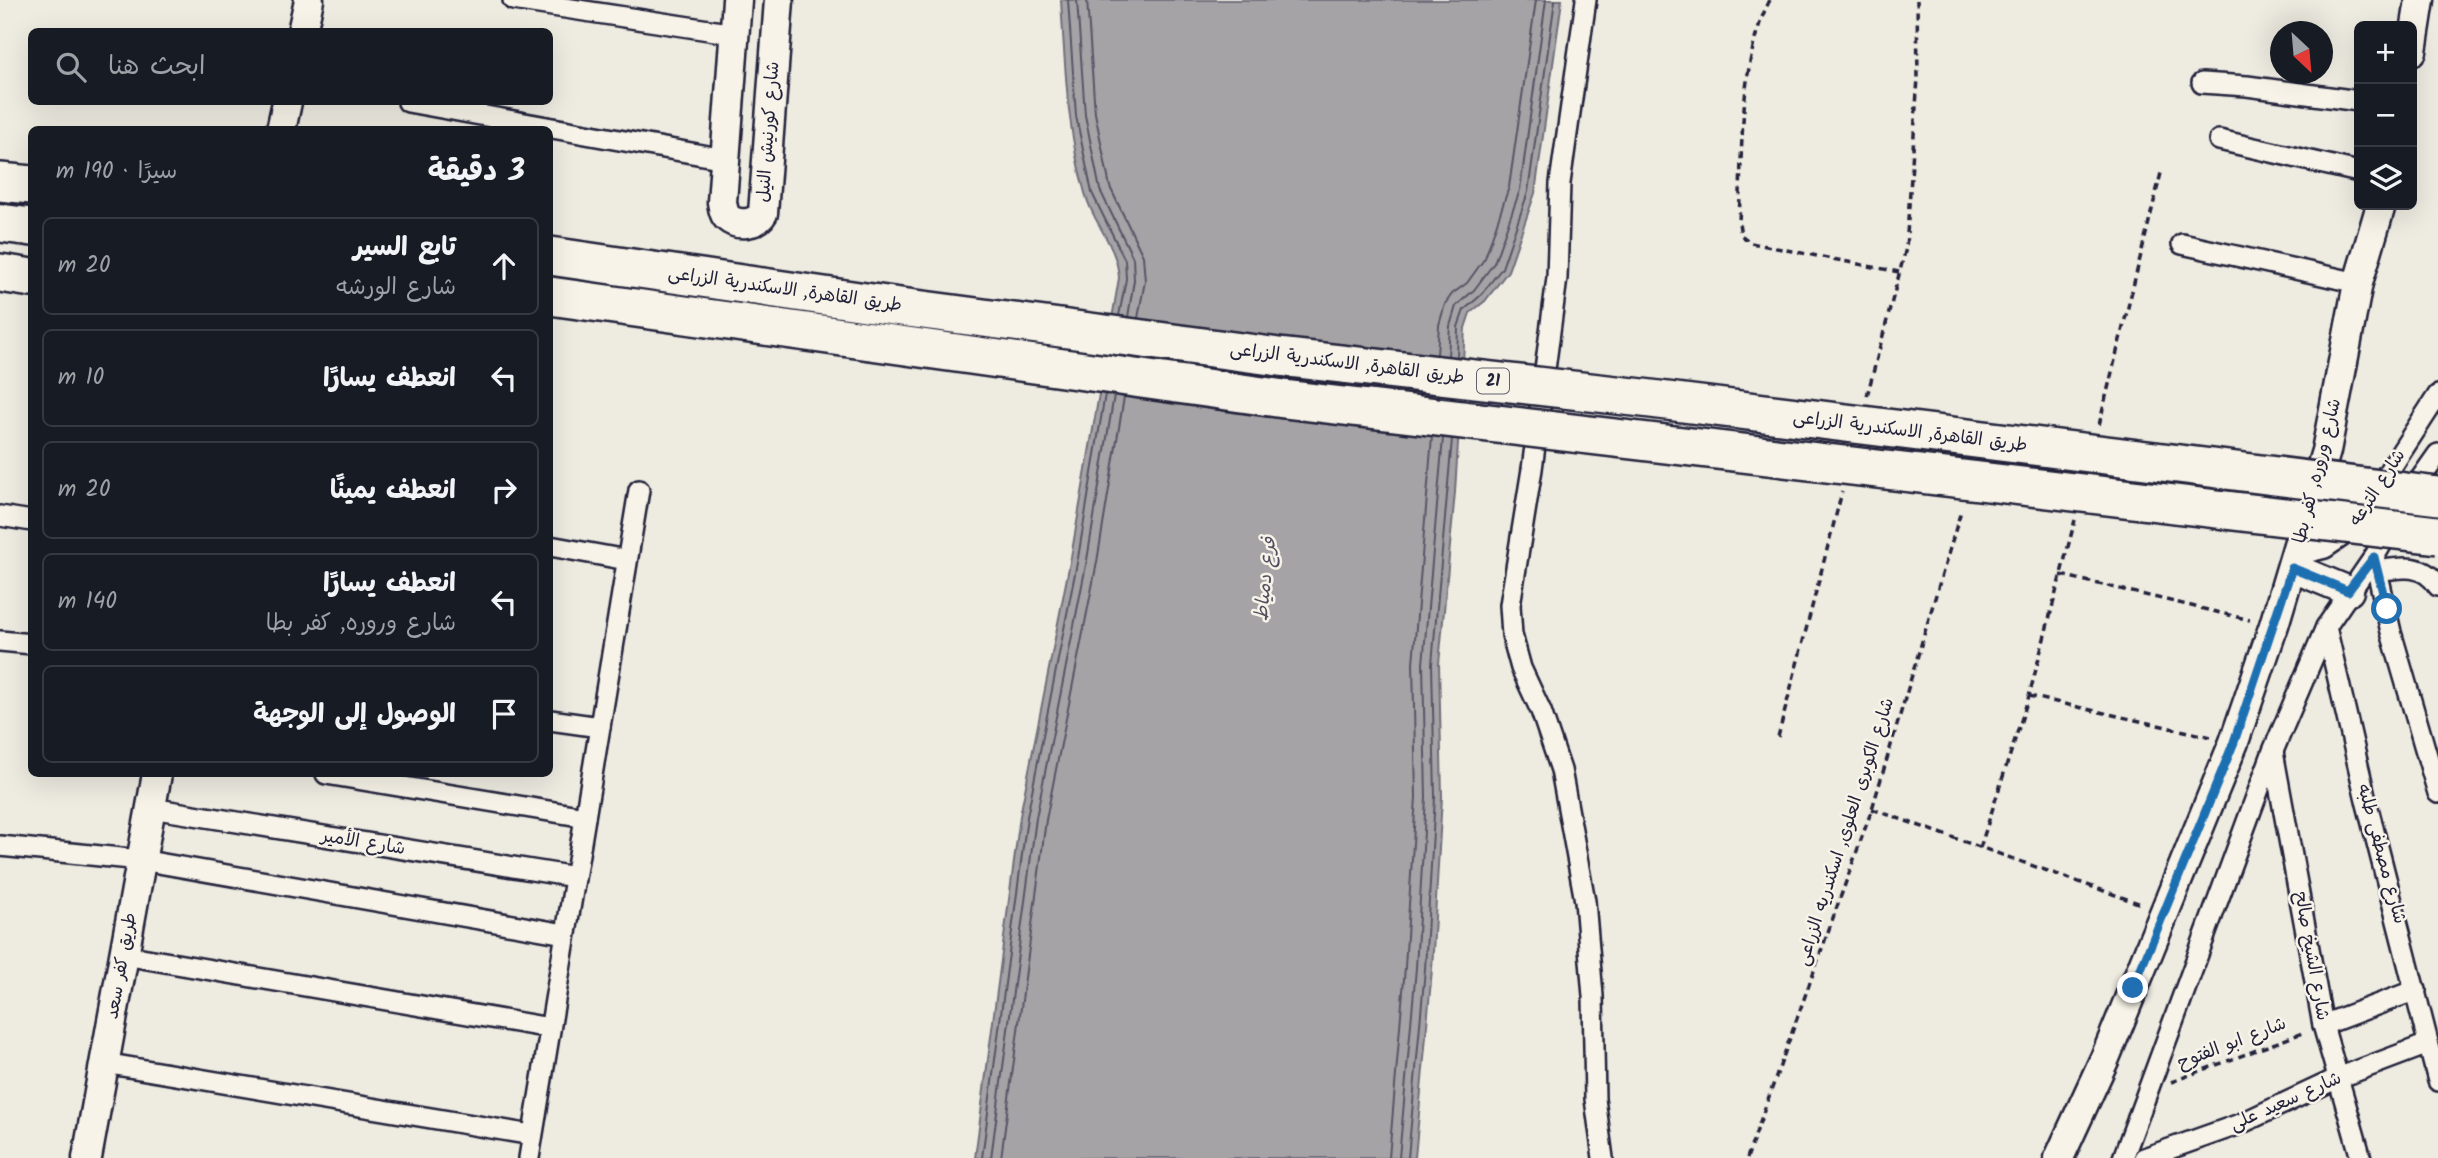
<!DOCTYPE html>
<html lang="ar">
<meta charset="utf-8">
<style>
body{margin:0;font-family:Kalam,"Playpen Sans Arabic",sans-serif;background:#242831;color:#f1f3f6;direction:rtl}
.controls{position:absolute;right:21px;top:21px;display:grid;overflow:hidden;border-radius:10px;box-shadow:0 7px 28px #0002}
.controls button{width:63px;height:63px;display:grid;place-items:center;padding:0;border:0;border-bottom:2px solid #363941;background:#171b24;color:#f1f3f6;font:35px sans-serif}
.compass{position:absolute;left:2270px;top:21px;width:63px;height:63px;border-radius:50%;background:#171b24;box-shadow:0 7px 28px #0002;rotate:154deg}
.stop{position:absolute;width:21px;height:21px;margin:-16px;border:5px solid #1f6fb2;border-radius:50%;background:#fff}
.stop.end{background:#1f6fb2;border-color:#fff;box-shadow:0 2px 7px #0008}
.list{margin:0;padding:0;list-style:none}
h2{display:flex;justify-content:space-between;align-items:center;height:91px;margin:0;padding:0 28px;font-size:30px}
h2 small{font-size:23px;font-weight:400;color:#9ea1a6}
.list li{display:grid;grid-template-columns:46px 1fr auto;gap:21px;align-items:center;box-sizing:border-box;height:98px;margin:0 14px 14px;padding:0 14px;border:2px solid #363941;border-radius:10px}
.list b{display:block;font-size:26px;white-space:nowrap}
.list p{margin:0;font-size:23px;white-space:nowrap;color:#9ea1a6}
.list em{font-size:23px;font-style:normal;color:#9ea1a6}
.icon{flex:none;width:38px;height:38px;fill:none;stroke:currentColor;stroke-width:2;stroke-linecap:round;stroke-linejoin:round}
.map{position:relative;flex:none;width:2438px;height:1158px;overflow:hidden;direction:ltr}
.search{position:absolute;background:#171b24;box-shadow:0 7px 28px #0002;left:28px;top:28px;width:525px;height:77px;display:flex;align-items:center;gap:18px;box-sizing:border-box;padding:0 24px;border-radius:10px;color:#9ea1a6;font-size:26px}
.panel{position:absolute;background:#171b24;box-shadow:0 7px 28px #0002;left:28px;top:126px;width:525px;height:651px;border-radius:10px;direction:rtl}
.map>svg:first-child{display:block}
</style>
<div class="map">
<svg width="2438" height="1158" viewBox="0 0 2438 1158">
<rect width="100%" height="100%" fill="#eeebe1"/>
<filter id="ink" filterUnits="userSpaceOnUse"><feTurbulence type="fractalNoise" baseFrequency=".0143" numOctaves="2"/><feDisplacementMap in="SourceGraphic" scale="14" xChannelSelector="R" yChannelSelector="G"/><feConvolveMatrix kernelMatrix="1 2 1 2 8 2 1 2 1" color-interpolation-filters="sRGB"/></filter>
<g filter="url(#ink)">
<!-- water -->
<path fill="#a6a3a6" stroke="#716f7b" stroke-width="2" d="M1061 0H1562L1535 193 1508 271 1485 301 1470 313 1465 328 1455 492 1439 664 1442 797 1432 969 1415 1158H975L1020 816 1071 557 1119 278C1117 244 1093 224 1085 193 1067 131 1065 65 1061 0Z"/>
<g fill="none" stroke-linecap="round" stroke-linejoin="round">
<!-- shore -->
<g stroke="#575666" stroke-width="2">
<polyline points="1068,0 1076,116 1092,193 1125,260 1126,279 1119,316"/>
<polyline points="1077,0 1085,115 1100,190 1133,258 1134,280 1128,317"/>
<polyline points="1087,0 1095,113 1110,187 1143,256 1145,281 1138,318"/>
<polyline points="1437,355 1439,325 1445,304 1452,294 1467,283 1485,258 1509,187 1536,0"/>
<polyline points="1448,356 1450,326 1456,306 1474,290 1494,263 1520,190 1546,0"/>
<polyline points="1457,357 1458,327 1464,310 1480,296 1502,268 1528,192 1555,0"/>
<polyline points="982,1158 1027,817 1078,558 1105,394"/>
<polyline points="991,1158 1036,818 1087,560 1114,395"/>
<polyline points="1001,1158 1046,820 1097,562 1124,397"/>
<polyline points="1389,1158 1405,967 1416,797 1413,663 1432,437"/>
<polyline points="1399,1158 1416,968 1426,797 1423,664 1443,438"/>
<polyline points="1408,1158 1425,969 1435,797 1432,664 1452,439"/>
</g>
<!-- street casing -->
<g stroke="#22223b" stroke-width="24">
<g id="street">
<polyline points="513,0 735,34"/>
<polyline points="1586,0 1560,183 1557,278 1532,469 1510,605 1512,635 1521,668 1541,711 1561,770 1585,901 1593,996 1595,1099 1603,1158"/>
<polyline points="2202,83 2247,86 2359,101"/>
<polyline points="408,102 725,159"/>
<polyline points="2219,140 2359,172"/>
<polyline points="2182,244 2358,283"/>
<polyline points="0,516 32,521"/>
<polyline points="550,546 627,560"/>
<polyline points="2297,555 2325,548 2350,531 2438,395"/>
<polyline points="2374,557 2391,632 2438,793"/>
<path d="M2378 571C2402 567 2423 563 2438 586"/>
<polyline points="2326,627 2367,804 2438,1081"/>
<polyline points="0,641 32,644"/>
<polyline points="550,720 600,727"/>
<polyline points="2273,752 2323,1025 2361,1158"/>
<polyline points="326,774 585,817"/>
<polyline points="151,808 575,877"/>
<polyline points="0,846 141,860 565,934"/>
<polyline points="124,955 550,1028"/>
<polyline points="2323,1025 2416,990"/>
<polyline points="104,1063 532,1135"/>
<polyline points="529,1158 639,490"/>
<polyline points="2123,1158 2273,751 2326,627 2374,557 2419,481 2438,454"/>
<polyline points="2144,1158 2240,1124 2338,1078 2428,1044"/>
</g>
</g>
<!-- secondary casing -->
<g stroke="#22223b" stroke-width="33">
<g id="secondary">
<path d="M737 0 722 202C723 208 724 215 728 218 738 227 757 224 763 213L779 0"/>
<polyline points="302,32 309,0"/>
<polyline points="2412,51 2420,0"/>
<polyline points="281,130 287,102"/>
<polyline points="2293,568 2349,591"/>
<polyline points="87,1158 157,774"/>
<polyline points="2059,1158 2105,1058 2234,742 2274,625 2326,451 2358,283 2381,205"/>
</g>
</g>
<!-- highway casing -->
<g stroke="#22223b" stroke-width="42">
<g id="highway">
<polyline points="0,182 32,185"/>
<polyline points="0,223 32,227"/>
<polyline points="0,273 32,278"/>
</g>
</g>
<!-- path -->
<g stroke="#22223b" stroke-width="3.5" stroke-dasharray="7 5" stroke-linecap="butt">
<path d="M1770 0C1739 57 1742 158 1739 223L1741 235 1751 243 1899 272"/>
<polyline points="1867,396 1906,248 1918,78 1917,0"/>
<polyline points="2099,425 2162,169"/>
<polyline points="2061,575 2250,620"/>
<polyline points="2029,696 2211,737"/>
<polyline points="1778,737 1842,492"/>
<polyline points="1872,809 2141,904"/>
<polyline points="1980,848 2029,696 2075,520"/>
<polyline points="2171,1082 2305,1032"/>
<polyline points="1747,1158 1872,809 1961,511"/>
</g>
<!-- street -->
<use href="#street" stroke="#f7f3e8" stroke-width="19"/>
<!-- secondary -->
<use href="#secondary" stroke="#f7f3e8" stroke-width="28"/>
<!-- highway -->
<use href="#highway" stroke="#f7f3e8" stroke-width="37"/>
<!-- highway-bridge casing -->
<g stroke="#22223b" stroke-width="42" stroke-linecap="butt">
<g id="highway-bridge">
<polyline points="550,256 893,306 1279,357 1643,398 2438,496"/>
<polyline points="550,296 1284,399 2438,535"/>
</g>
</g>
<!-- highway-bridge -->
<use href="#highway-bridge" stroke="#f7f3e8" stroke-width="37"/>
</g>
</g>
<g fill="none" stroke-linecap="round" stroke-linejoin="round" filter="url(#ink)">
<!-- route -->
<polyline stroke="#1f6fb2" stroke-width="9" points="2133,988 2234,742 2292,568 2348,591 2374,557 2387,609"/>
</g>
<g text-anchor="middle" dominant-baseline="central" stroke-width="5" stroke-linejoin="round" paint-order="stroke">
<!-- shield labels -->
<rect fill="#f7f3e8" stroke="#62616f" stroke-width="2" x="1477" y="368.5" width="32" height="25" rx="5"/>
<g font-size="16" font-weight="bold" fill="#22223b">
<text x="1493" y="381">21</text>
</g>
<!-- street labels -->
<g font-size="18" fill="#22223b" stroke="#f7f3e8">
<text transform="translate(769 132) rotate(-86)">شارع كورنيش النيل</text>
<text transform="translate(785 290) rotate(8)">طريق القاهرة, الاسكندرية الزراعى</text>
<text transform="translate(1347 364) rotate(7)">طريق القاهرة, الاسكندرية الزراعى</text>
<text transform="translate(1910 432) rotate(7)">طريق القاهرة, الاسكندرية الزراعى</text>
<text transform="translate(2318 471) rotate(-76)">شارع وروره, كفر بطا</text>
<text transform="translate(2378 488) rotate(-57)">شارع الترعه</text>
<text transform="translate(1846 832) rotate(-72)">شارع الكوبرى العلوى, اسكندريه الزراعى</text>
<text transform="translate(363 843) rotate(9)">شارع الأمير</text>
<text transform="translate(2381 854) rotate(75)">شارع مصطفى طلبه</text>
<text transform="translate(2311 956) rotate(80)">شارع الشيخ صالح</text>
<text transform="translate(122 966) rotate(-80)">طريق كفر سعد</text>
<text transform="translate(2232 1044) rotate(-21)">شارع ابو الفتوح</text>
<text transform="translate(2286 1102) rotate(-24)">شارع سعيد على</text>
</g>
<!-- water labels -->
<g font-size="19" font-style="italic" fill="#504f60" stroke="#f7f3e8">
<text transform="translate(1266 579) rotate(-84)">فرع دمياط</text>
</g>
</g>
</svg>
<div class="controls">
<button>+</button>
<button>−</button>
<button><svg class="icon" aria-label="layers" viewBox="0 0 24 24"><path d="M12 4l9 5-9 5-9-5zM3 14l9 5 9-5"/></svg></button>
</div>
<svg class="compass" viewBox="-18 -18 36 36"><path d="M0-13l5 13h-10z" fill="#e53935"/><path d="M0 13l5-13h-10z" fill="#9ea1a6"/></svg>
<div class="stop" style="left:2387px;top:609px"></div>
<div class="stop end" style="left:2133px;top:988px"></div>
<div class="search"><svg class="icon" aria-label="search" viewBox="0 0 24 24"><circle cx="10" cy="10" r="6"/><path d="M15 15l6 6"/></svg>ابحث هنا</div>
<section class="panel">
<h2>3 دقيقة<small>سيرًا · 190 m</small></h2>
<ul class="list">
<li><svg class="icon" aria-label="ahead" viewBox="0 0 24 24"><path d="M12 20V5M6 11l6-6 6 6"/></svg><div><b>تابع السير</b><p>شارع الورشه</p></div><em>20 m</em></li>
<li><svg class="icon" aria-label="left" viewBox="0 0 24 24"><path d="M17 20v-9H6M10 6l-5 5 5 5"/></svg><div><b>انعطف يسارًا</b></div><em>10 m</em></li>
<li><svg class="icon" aria-label="right" viewBox="0 0 24 24"><path d="M7 20v-9h11M14 6l5 5-5 5"/></svg><div><b>انعطف يمينًا</b></div><em>20 m</em></li>
<li><svg class="icon" aria-label="left" viewBox="0 0 24 24"><path d="M17 20v-9H6M10 6l-5 5 5 5"/></svg><div><b>انعطف يسارًا</b><p>شارع وروره, كفر بطا</p></div><em>140 m</em></li>
<li><svg class="icon" aria-label="arrive" viewBox="0 0 24 24"><path d="M6 21V4h12l-3 4 3 4H6"/></svg><div><b>الوصول إلى الوجهة</b></div></li>
</ul>
</section>
</div>
